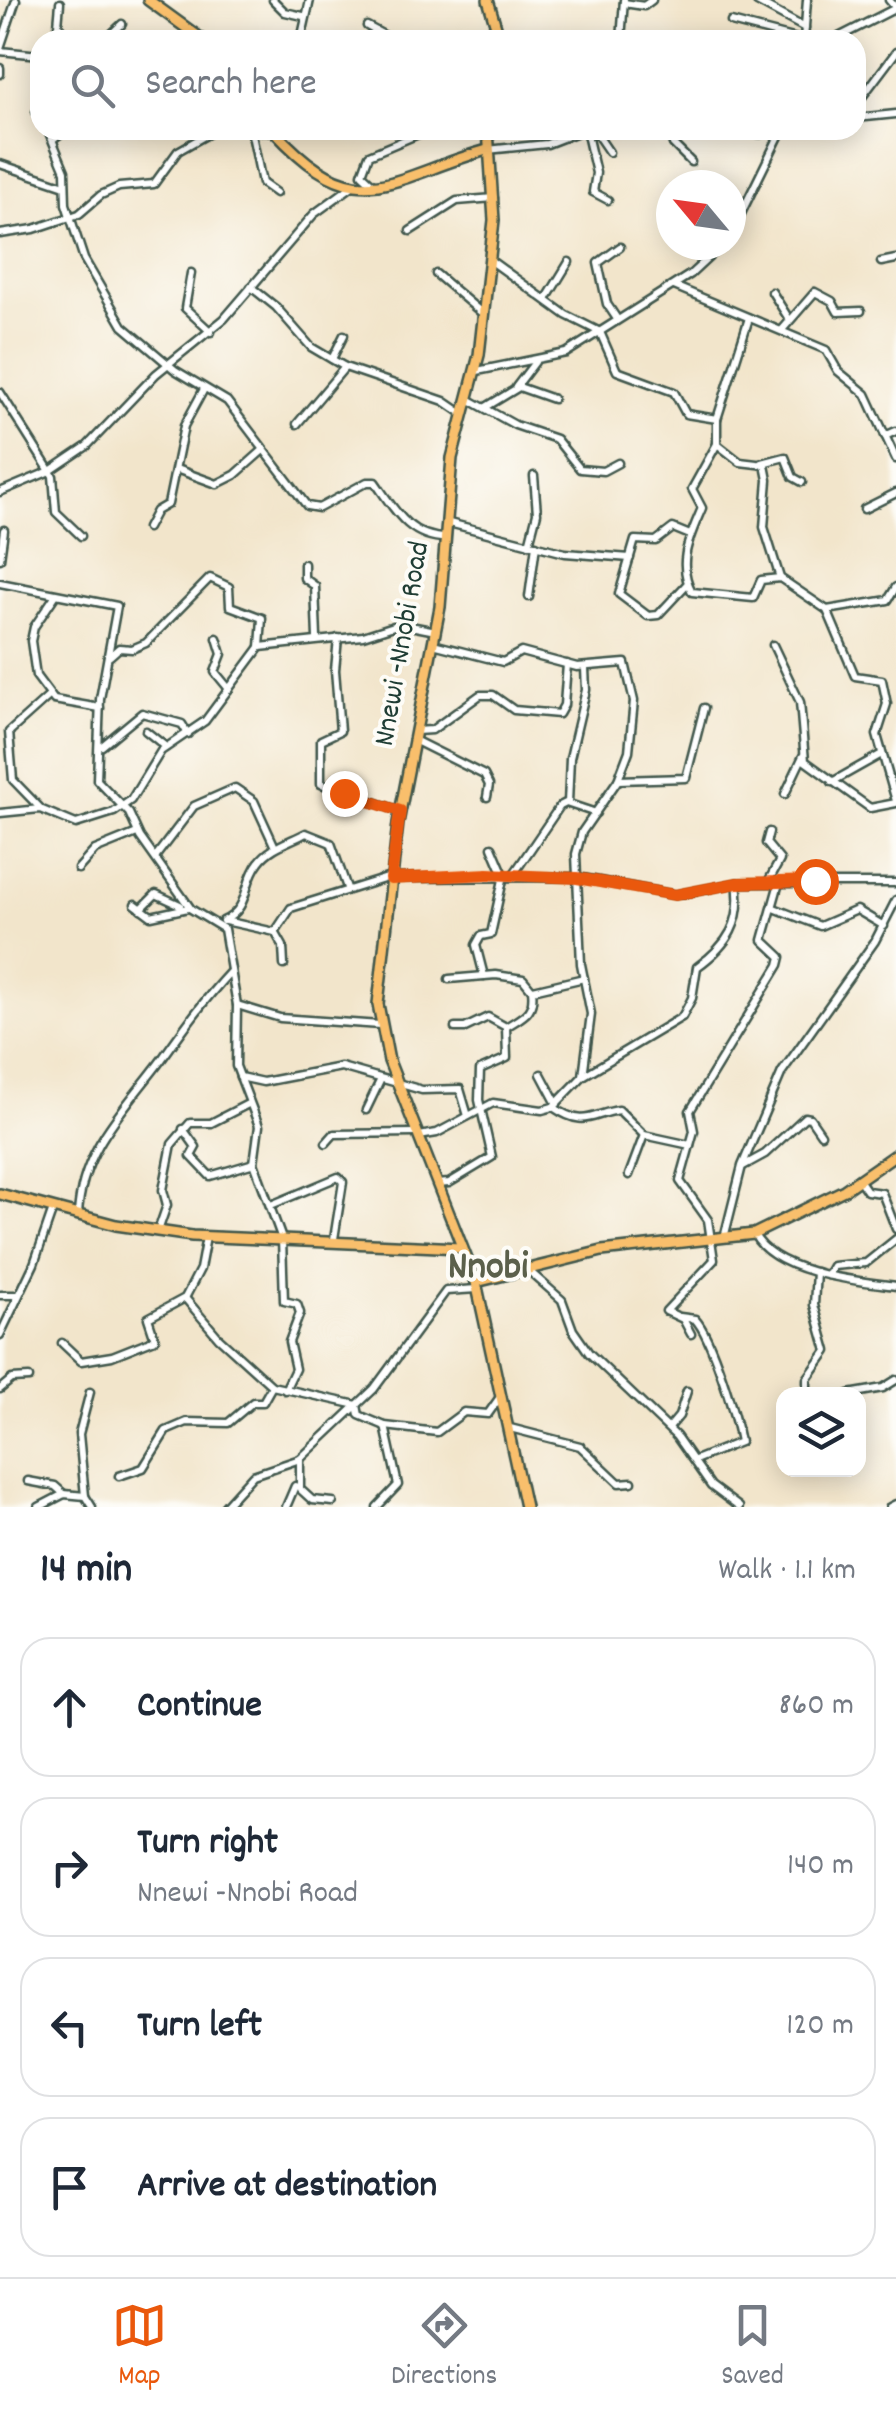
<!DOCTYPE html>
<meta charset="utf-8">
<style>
body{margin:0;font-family:Dekko,sans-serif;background:#f6f6f7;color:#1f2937}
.controls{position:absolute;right:30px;bottom:30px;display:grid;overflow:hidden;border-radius:20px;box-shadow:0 5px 25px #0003}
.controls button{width:90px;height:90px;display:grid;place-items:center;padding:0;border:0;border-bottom:2px solid #e0e1e3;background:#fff;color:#1f2937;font:50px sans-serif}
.compass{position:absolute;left:656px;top:170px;width:90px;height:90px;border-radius:50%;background:#fff;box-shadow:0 5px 25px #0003;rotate:299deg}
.stop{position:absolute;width:30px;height:30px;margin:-22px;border:8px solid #ea580c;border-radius:50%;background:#fff}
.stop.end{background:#ea580c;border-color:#fff;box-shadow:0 2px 10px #0008}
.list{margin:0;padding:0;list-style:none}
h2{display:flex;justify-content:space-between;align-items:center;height:130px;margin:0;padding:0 40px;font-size:42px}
h2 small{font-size:32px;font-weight:400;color:#747a83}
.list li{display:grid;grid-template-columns:65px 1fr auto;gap:30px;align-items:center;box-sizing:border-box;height:140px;margin:0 20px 20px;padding:0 20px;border:2px solid #e0e1e3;border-radius:30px}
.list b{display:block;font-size:38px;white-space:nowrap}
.list p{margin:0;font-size:32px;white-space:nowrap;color:#747a83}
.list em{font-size:32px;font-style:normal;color:#747a83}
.icon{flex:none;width:55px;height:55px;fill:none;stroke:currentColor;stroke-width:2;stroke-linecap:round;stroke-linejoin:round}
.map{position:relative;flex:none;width:896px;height:1507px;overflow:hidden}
.search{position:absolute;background:#fff;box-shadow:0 5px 25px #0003;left:30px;right:30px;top:30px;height:110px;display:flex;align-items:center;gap:25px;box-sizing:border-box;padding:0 35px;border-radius:30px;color:#747a83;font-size:38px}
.sheet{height:770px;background:#fff}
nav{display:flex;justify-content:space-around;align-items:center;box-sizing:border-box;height:140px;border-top:2px solid #e0e1e3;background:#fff;font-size:28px;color:#747a83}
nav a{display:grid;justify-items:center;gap:5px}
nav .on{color:#ea580c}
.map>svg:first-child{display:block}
</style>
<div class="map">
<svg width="896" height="1507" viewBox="0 0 896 1507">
<rect width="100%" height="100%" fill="#fdfcf7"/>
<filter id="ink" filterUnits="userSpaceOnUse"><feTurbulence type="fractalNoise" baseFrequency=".01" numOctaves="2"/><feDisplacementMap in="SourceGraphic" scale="20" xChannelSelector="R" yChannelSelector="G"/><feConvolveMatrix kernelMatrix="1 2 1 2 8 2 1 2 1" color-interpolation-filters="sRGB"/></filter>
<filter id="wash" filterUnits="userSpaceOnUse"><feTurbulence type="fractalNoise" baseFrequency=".0048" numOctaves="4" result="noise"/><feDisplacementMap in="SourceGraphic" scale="40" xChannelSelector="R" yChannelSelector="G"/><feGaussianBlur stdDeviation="2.25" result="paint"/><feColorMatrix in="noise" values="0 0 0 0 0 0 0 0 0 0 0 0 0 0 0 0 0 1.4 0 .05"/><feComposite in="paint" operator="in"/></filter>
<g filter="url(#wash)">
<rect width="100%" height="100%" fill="#f2e5cb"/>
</g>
<g filter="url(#ink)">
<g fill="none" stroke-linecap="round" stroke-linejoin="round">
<!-- minor casing -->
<g stroke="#3f564b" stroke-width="11">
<g id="minor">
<polyline points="273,0 285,12 303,16"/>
<polyline points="757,2 805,28"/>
<polyline points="60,3 58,25 70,40"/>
<polyline points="624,3 644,6 652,0"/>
<polyline points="731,22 801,40"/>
<polyline points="367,26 393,40"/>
<polyline points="105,40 122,24"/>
<polyline points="301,40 310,0"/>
<polyline points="621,40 624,0"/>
<polyline points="804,40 807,0"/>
<polyline points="833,40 896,8 889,0"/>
<polyline points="0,48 16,0"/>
<polyline points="0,51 40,55"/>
<polyline points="0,68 0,74"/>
<polyline points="856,105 896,52"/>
<polyline points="36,112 40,118"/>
<polyline points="856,118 896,114"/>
<path d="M48 130 65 171 66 204 84 259 123 326 175 370 227 401 307 506 319 508 367 482H375C394 509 409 538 446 538"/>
<polyline points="249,130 275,132"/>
<polyline points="251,130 262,183 276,193"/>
<polyline points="586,130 596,173 593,192 608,200"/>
<polyline points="594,130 609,152"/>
<polyline points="669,130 673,144 691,162"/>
<polyline points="727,130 760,134 780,130"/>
<polyline points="53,139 65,130"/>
<polyline points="487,150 547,144 583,130"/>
<polyline points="0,164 65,186"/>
<polyline points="374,185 362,174 369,155 428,130"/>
<polyline points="410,231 457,201 494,198"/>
<polyline points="0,234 34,229 79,214 101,195 119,187 154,184 178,151 215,130"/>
<polyline points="731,234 782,130"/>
<polyline points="490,260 566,315 600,332 617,371 674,392 686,414 717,419"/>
<polyline points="881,262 896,259"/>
<polyline points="191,273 185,308 211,332"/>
<polyline points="436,274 483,314"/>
<polyline points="674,286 826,350 838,371 866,394 896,459"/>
<polyline points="251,287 276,307 311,347 345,367 444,401 463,414"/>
<polyline points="772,292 789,319"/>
<polyline points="547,298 569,262"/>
<path d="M749 318 717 419V444L692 489 702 508C690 537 676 562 692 592L753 598 761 580 780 578"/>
<polyline points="617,319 607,304 598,263 620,247"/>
<polyline points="782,330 815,292 832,301 838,312 861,311"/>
<polyline points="332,359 344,335"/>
<polyline points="477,371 566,353 691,274 722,245"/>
<polyline points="516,387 535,362"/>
<polyline points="0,392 53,476 56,512 81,536"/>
<polyline points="468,399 515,425 556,439 580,469 603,471 618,463"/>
<polyline points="486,407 519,387 553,399"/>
<polyline points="297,424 345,367"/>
<polyline points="885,436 896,431"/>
<polyline points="717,444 740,462 765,465 768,480 764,527 780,578 827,610 855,676 882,680 887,704 877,735 896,801"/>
<polyline points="762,463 785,457 793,477 802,482"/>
<polyline points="176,469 217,484 235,475 262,451"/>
<polyline points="0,492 50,471 87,446 156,374 224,319 314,214 351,187"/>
<polyline points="864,509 896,493"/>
<polyline points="449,523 565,553 630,558"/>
<polyline points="147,528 156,511 168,504 184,426 204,389"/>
<polyline points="529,544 537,513 534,476"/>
<polyline points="0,559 4,530"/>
<polyline points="304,564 304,578 315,586 317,638"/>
<polyline points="0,583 117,606 100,699 97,780 129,813 140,837 191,909 224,929 237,1005 236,1066 259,1126 254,1163 282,1239 284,1301 297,1304 300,1313 289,1342 295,1369 285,1390"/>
<polyline points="687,584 658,615 648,616 619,594 635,540 656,541 673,528 690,535"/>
<polyline points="55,596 34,627 31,641 36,676 54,700 100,708"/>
<polyline points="529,597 536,545"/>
<polyline points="827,610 888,600 896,587"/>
<polyline points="217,638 222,654 215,672 229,689"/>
<polyline points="338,638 335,670 340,731 321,740 321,784 400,811"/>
<polyline points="773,645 800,702 805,761 870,808 896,803"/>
<polyline points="110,656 119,648 132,649 146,643 210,578 229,587 230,606 262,618 260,647"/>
<polyline points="146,731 166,747"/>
<polyline points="416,731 432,730 480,695 493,695 514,710 559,714 564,705 567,664"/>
<polyline points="414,740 484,775 489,785 487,797"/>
<polyline points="102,746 142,713 182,724 188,734"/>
<polyline points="618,780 686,778 704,708"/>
<polyline points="832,782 880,755"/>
<polyline points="785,794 803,756"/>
<polyline points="568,803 570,758 586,690 585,668"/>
<polyline points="40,808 13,780 9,732 48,697"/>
<polyline points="0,813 40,809 76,824 114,812 131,800 161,751 205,721 260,647 363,636 400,624 436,631"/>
<polyline points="156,856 194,806 235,788 254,801 275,847"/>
<polyline points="78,869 95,850 137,833"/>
<polyline points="513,875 560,806 566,803 596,813"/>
<polyline points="768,882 780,860 766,843 769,832"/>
<polyline points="135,904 151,916 188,908"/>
<polyline points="774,908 820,926 857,910 884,926"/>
<polyline points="141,909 156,894 180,905"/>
<path d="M223 921C251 908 242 883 259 862 270 847 289 842 306 833L331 843 347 888"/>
<polyline points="225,921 275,932 291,908 387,878 577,877 675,895 737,883 896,883"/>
<polyline points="275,932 283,946 284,965"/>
<polyline points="484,976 476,945 481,936 491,934 504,875 492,847"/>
<path d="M449 979 496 975 523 979 532 990C535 1013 523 1016 506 1027"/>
<polyline points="533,990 584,978"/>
<polyline points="237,1005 280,1018 380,1025"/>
<polyline points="455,1028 465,1028 488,1017 506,1027"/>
<polyline points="541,1074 557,1104"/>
<path d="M583 1076 682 1017 692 998 697 967C728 945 743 922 737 883"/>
<polyline points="240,1077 263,1082 341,1067 422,1090 460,1089 468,1116"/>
<path d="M553 1107C585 1129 591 1114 619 1110L644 1135 690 1145"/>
<polyline points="366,1110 380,1081"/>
<polyline points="183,1129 196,1147 191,1156 210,1176 254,1163"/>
<polyline points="419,1136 437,1133 493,1103 542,1110 553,1107 583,1076 591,1014 581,964 576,854 582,832 618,780 629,751 634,701 625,663 577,667 521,652 503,662 433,644"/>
<polyline points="326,1143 334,1134 416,1133"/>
<polyline points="743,1166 765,1154 805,1117 810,1118 821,1134"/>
<polyline points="629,1175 644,1135"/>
<polyline points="860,1181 867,1191 882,1193 896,1229"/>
<polyline points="437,1184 449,1183 492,1157 479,1100 480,1070 507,1058 506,1027"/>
<polyline points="271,1205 338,1177 343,1182 334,1239"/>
<path d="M78 1215C81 1149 125 1109 162 1059 184 1028 204 1000 230 972"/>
<polyline points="158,1231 167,1205 163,1190 172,1144 190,1123 211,1123 248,1104"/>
<path d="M754 1234C773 1273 857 1281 896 1286"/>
<polyline points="724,1238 742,1166 782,1072 875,941 896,900"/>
<polyline points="528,1270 562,1300 573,1330 589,1353 676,1436 711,1486 739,1507"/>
<polyline points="828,1275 833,1266 866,1263 896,1239"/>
<polyline points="0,1295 18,1295"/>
<polyline points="185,1298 219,1338 272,1386 357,1405 359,1415 385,1426 437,1432 464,1412 488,1414 500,1397"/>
<path d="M680 1317 695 1319C712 1337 735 1415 740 1442L695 1460"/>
<polyline points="691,1334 683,1319 666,1311 714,1260 708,1220 680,1181 694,1131 690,1111 779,965 781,957 763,940 779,883"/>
<polyline points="0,1335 34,1264 53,1209"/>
<polyline points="62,1343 81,1361 112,1356 155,1339 148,1318 185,1298 200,1269 206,1237"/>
<polyline points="0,1389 12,1379 29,1378"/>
<polyline points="807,1394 807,1379 827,1351 814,1305 816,1272"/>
<polyline points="849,1394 883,1388 896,1380"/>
<polyline points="510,1428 580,1446 619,1483 632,1482"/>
<polyline points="669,1428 679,1416 687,1391"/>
<polyline points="300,1459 300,1489 312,1500 333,1502"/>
<polyline points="119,1476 143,1468 166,1431 187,1422 228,1423 253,1402 263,1402 272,1386"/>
<polyline points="28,1481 55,1486 64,1494"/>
<polyline points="85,1496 79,1434 90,1392"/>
<polyline points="39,1507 64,1494 85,1496 92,1507"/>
<polyline points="224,1507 253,1475 300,1459 374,1389 446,1291 477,1289"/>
<polyline points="286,1507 295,1486"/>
<polyline points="377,1507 398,1485 385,1426"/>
<polyline points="890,1507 896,1504"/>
</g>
</g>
<!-- major casing -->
<g stroke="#3f564b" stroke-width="14">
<g id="major">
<polyline points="148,0 203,40"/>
<polyline points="488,0 500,40"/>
<path d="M273 130C359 223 387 178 487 150"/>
<polyline points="488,130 494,220 479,355 452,458 440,607 398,823 378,1004 389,1061 476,1282 525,1507"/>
<polyline points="0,1194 116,1225 192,1236 461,1248"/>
<polyline points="476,1282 602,1251 754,1234 844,1190 896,1154"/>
</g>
</g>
<!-- minor -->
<use href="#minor" stroke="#fff" stroke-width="6"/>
<!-- major -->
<use href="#major" stroke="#f9bf6c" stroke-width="9"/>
</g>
</g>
<g fill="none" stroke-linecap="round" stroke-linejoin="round" filter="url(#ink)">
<!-- route -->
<polyline stroke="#ea580c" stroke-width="12" points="344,793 400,811 391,879 488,874 577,878 675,895 737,883 815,881"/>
</g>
<g text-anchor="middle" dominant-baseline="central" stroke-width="8" stroke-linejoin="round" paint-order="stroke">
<!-- street labels -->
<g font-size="30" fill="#1f3d34" stroke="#fdfcf7">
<text transform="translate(404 644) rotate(-80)">Nnewi -Nnobi Road</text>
</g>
<!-- district labels -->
<g font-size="40" font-weight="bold" fill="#5b604b" stroke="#fdfcf7">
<text x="488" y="1269">Nnobi</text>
</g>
</g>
</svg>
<div class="controls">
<button><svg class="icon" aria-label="layers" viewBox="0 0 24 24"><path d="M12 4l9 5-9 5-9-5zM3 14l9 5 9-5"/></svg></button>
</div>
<svg class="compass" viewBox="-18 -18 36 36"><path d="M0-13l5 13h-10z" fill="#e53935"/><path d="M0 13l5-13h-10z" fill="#747a83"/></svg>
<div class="stop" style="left:815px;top:881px"></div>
<div class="stop end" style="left:344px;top:793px"></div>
<div class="search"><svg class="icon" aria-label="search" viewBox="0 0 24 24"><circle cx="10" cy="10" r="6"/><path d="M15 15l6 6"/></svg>Search here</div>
</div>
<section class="sheet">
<h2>14 min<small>Walk · 1.1 km</small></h2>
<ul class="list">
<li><svg class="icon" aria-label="ahead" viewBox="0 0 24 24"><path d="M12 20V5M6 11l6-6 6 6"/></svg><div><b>Continue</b></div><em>860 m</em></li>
<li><svg class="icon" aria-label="right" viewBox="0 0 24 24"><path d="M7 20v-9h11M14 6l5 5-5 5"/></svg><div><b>Turn right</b><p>Nnewi -Nnobi Road</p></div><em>140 m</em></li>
<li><svg class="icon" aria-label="left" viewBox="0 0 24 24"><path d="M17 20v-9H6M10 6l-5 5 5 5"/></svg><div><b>Turn left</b></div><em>120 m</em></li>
<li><svg class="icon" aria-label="arrive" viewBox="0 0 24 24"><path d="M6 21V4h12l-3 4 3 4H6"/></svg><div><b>Arrive at destination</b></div></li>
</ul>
</section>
<nav>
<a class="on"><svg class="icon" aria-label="map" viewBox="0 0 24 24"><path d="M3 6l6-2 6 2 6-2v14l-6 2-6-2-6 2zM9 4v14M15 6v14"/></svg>Map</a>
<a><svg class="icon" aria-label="directions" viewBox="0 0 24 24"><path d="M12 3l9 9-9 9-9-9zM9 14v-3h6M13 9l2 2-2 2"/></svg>Directions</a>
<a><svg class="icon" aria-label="saved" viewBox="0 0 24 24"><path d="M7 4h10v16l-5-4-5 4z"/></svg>Saved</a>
</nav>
